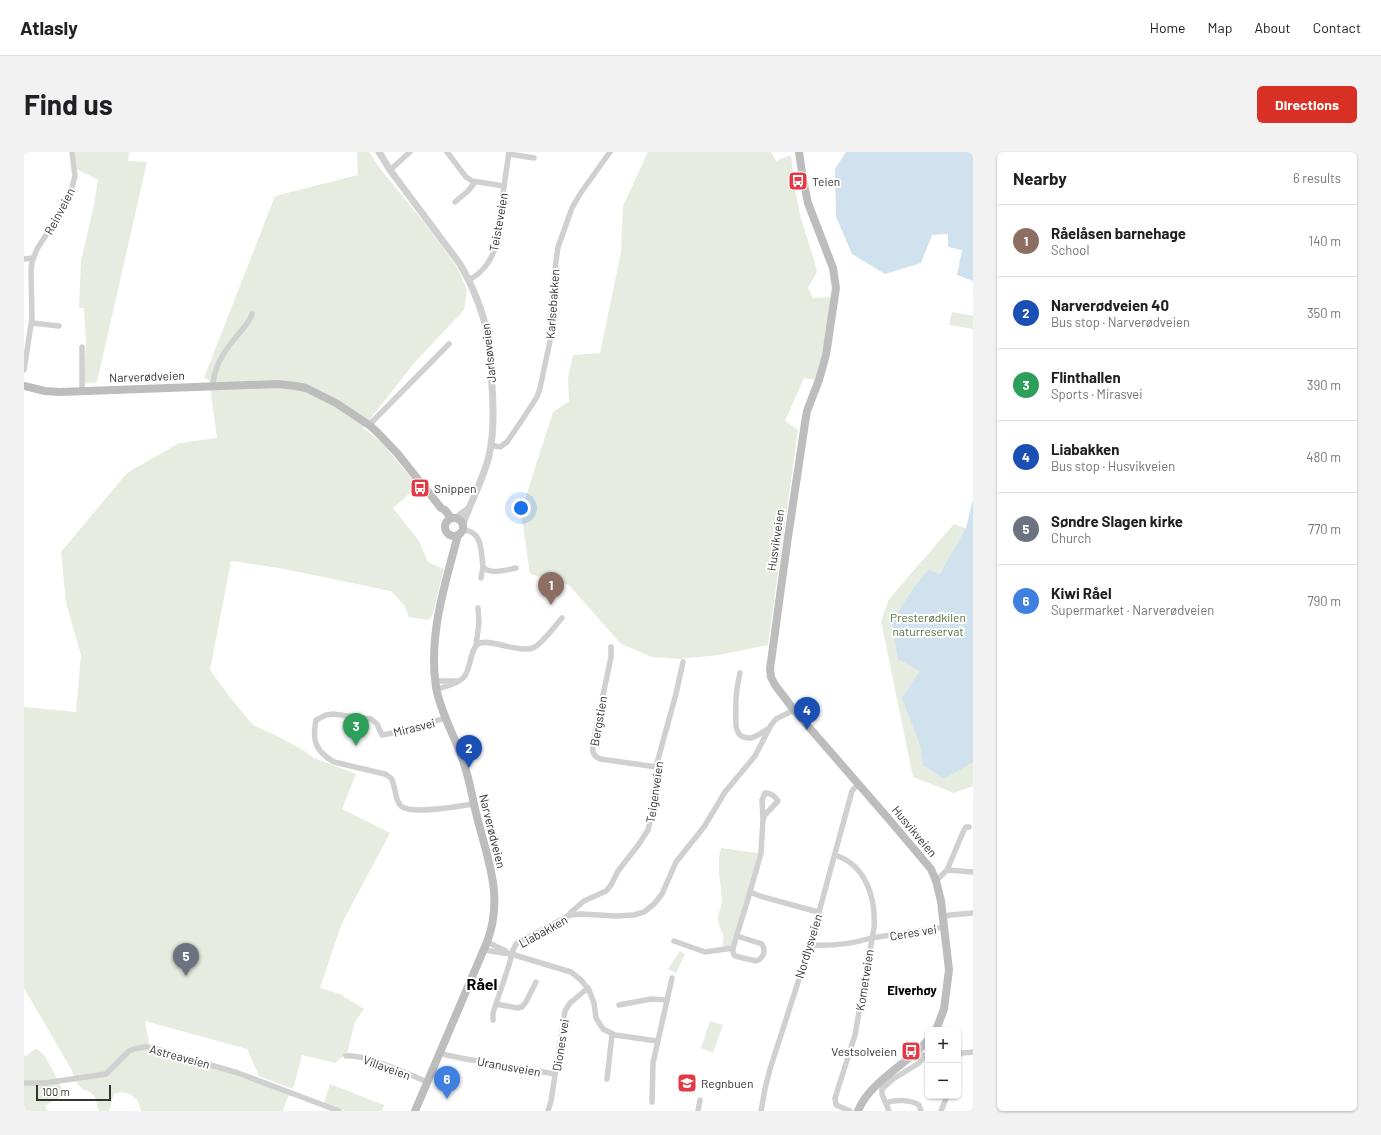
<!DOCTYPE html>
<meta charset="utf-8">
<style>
body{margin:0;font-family:Barlow,sans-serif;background:#f2f2f2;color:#202124}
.controls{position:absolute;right:12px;bottom:12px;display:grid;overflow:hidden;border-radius:6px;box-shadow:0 1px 3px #0004}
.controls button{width:36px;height:36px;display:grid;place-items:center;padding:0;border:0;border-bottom:1px solid #e0e0e0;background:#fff;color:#202124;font:20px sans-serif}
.scale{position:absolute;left:12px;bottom:10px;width:75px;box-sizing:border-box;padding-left:4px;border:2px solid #333;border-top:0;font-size:11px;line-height:14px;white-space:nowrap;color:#333;-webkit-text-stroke:3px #fff;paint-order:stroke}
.you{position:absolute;left:497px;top:356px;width:14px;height:14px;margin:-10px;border:3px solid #fff;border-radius:50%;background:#1a73e8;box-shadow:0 0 0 6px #1a73e833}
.badge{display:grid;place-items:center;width:26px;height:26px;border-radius:50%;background:#d93025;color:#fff;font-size:13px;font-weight:700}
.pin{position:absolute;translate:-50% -33px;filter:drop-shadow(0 1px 2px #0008)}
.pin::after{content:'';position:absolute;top:21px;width:14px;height:12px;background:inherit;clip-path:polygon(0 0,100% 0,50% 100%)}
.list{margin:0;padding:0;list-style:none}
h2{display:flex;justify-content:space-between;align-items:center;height:52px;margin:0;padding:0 16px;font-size:17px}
h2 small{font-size:13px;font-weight:400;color:#757577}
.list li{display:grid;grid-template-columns:26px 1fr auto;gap:12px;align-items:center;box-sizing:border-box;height:72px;padding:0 16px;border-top:1px solid #e0e0e0}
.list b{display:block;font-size:15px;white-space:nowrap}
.list p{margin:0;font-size:13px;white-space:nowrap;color:#757577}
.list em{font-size:13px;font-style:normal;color:#757577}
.map{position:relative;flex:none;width:949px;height:959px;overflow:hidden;border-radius:6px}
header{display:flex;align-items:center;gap:24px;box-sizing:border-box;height:56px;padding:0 20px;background:#fff;border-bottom:1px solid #e0e0e0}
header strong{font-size:19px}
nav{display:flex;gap:22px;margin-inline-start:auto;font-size:14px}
.intro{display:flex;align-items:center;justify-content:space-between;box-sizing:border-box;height:96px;padding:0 24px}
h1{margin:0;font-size:28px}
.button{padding:10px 18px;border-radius:6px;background:#d93025;color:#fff;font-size:14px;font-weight:700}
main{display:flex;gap:24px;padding:0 24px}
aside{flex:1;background:#fff;border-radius:6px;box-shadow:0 1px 3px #0004}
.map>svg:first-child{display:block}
</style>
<header>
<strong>Atlasly</strong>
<nav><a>Home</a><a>Map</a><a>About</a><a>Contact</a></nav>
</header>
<div class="intro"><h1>Find us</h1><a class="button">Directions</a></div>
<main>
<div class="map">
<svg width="949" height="959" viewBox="0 0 949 959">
<rect width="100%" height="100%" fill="#fff"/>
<!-- green -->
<g fill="#e6ecdf">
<polygon points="51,0 105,0 104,9 123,10 73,230 59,232 62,193 60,156 55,156 57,109 70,53 74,28 53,17"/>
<path d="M333 0H345L357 18 399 69 433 115 443 138 440 158 391 210 339 276 357 290 394 334 369 356 395 389 404 410 420 417 408 464 404 468 385 465 380 453 367 439 255 416 207 409 186 518 205 544 229 573 255 585 279 598 290 606 332 622 318 657 366 681 318 771 296 836 316 842 340 857 331 870 323 901 311 911 278 903 269 937 235 924 223 897 121 869 126 896 223 926 265 942 259 959H117C115 945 104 937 90 942L85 959H75L70 943 64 939 60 938 54 933 47 917 0 836V555L52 560 57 503 42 451 37 400 103 321 155 291 193 286 185 228 180 226 251 44 334 23Z"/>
<polygon points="624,0 747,0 752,9 767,3 771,37 776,63 791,111 793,120 784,136 789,146 808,145 797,207 791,228 780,226 761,269 774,278 744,493 695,503 655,507 628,505 597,492 545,433 506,422 497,360 529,260 545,249 544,226 549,203 576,201 597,100 599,54"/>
<polygon points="928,160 949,164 949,177 925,173"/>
<polygon points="930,372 949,379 949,634 930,641 889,625 857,469 865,447"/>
<polygon points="326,571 341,573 340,581 325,578"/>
<path d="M697 696 734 701 709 793 698 795C702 779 697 783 694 769 693 762 698 755 698 748 697 732 692 711 697 696Z"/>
<polygon points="656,799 661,802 652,821 644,817"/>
<polygon points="686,869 699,873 689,901 677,896"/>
<polygon points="11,897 13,897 21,904 41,942 21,954 24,959 0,959 0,903 2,904"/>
<polygon points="306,932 360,953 358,959 321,959 300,951"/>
</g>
<!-- water -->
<g fill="#cfe2ee">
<polygon points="822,0 949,0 949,129 933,123 938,98 924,95 924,82 908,83 897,111 861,122 828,102 812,65 811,17"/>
<polygon points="949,347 949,610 920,627 899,613 896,593 878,546 896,519 874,507 868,469 893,431 905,418 916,422 942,376"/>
</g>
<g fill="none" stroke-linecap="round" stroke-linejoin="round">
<!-- minor -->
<g stroke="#d0d0d0" stroke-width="5.5">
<polyline points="423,0 442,25 448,29 480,34"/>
<polyline points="485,2 510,6"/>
<polyline points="366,18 386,0"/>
<polyline points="431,50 444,39 451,30"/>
<polyline points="0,107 9,106"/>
<path d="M445 128C458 121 467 109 471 96L485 0"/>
<polyline points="8,171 35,174"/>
<polyline points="0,218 8,166 7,118 8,110 13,97 33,66 47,39 51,24 48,0"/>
<path d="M189 234C189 217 201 198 212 185 218 177 225 172 228 162"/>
<polyline points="58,239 58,195"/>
<polyline points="345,273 425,192"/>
<polyline points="467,293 476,295 483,290 498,268 513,245 516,236 526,189 529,131 534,95 548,56 556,42 586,0"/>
<path d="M438 378C459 378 457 400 459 415 466 423 482 418 492 416"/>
<polyline points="457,426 459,415"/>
<polyline points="452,493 455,471 454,456"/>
<path d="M587 495V505L569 591C568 599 568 603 576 607L633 615"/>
<path d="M716 521C713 534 711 545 712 558 712 569 709 585 724 586 732 587 737 580 744 577"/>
<polyline points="411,529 432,529"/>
<path d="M413 537C421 535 434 532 440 525 447 517 446 497 454 492 464 485 497 503 511 495 521 488 530 475 538 466"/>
<path d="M421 566 380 579 358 583 353 572 347 567 309 562 302 563 292 568C288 588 291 599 310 610L361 622 367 626C372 634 370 645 376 653 385 664 435 654 450 652"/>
<path d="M739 666 738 648 741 641C747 641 751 644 754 649L740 664 739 668 737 701 726 740 736 744 794 760"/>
<path d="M811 703C842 713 852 746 850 776L831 883 811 946 812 953 826 959"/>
<polyline points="923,718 949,720"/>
<polyline points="912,729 923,718 940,678 942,675 945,675"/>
<polyline points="546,763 546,761 560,749 582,739 587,733 594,719 615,692 624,678 630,653 633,611 652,542 659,510"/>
<polyline points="919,765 926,763 949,761"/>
<path d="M713 784 738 792C742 799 740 806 732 809L711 804 709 801V796L726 740"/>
<polyline points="650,789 681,800 709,796"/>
<polyline points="463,790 482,799"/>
<path d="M786 793C805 794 828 792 847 786L920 775"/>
<polyline points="460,798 487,802 547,820 557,828 565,838 570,851 572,866 579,877 591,883 633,889"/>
<polyline points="472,852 493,856 498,855 502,850 512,830"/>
<polyline points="595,853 627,847 643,848"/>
<polyline points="469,868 469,861 485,813 489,798 492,792 546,763 557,762 592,764 610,763 620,760 630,752 638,742 652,710 680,675 701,640 731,604 747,573 752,567 770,558"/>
<polyline points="416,900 422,903 442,907 531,922"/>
<polyline points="934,903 938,901 949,900"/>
<path d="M322 904C340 902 385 922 403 930"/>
<polyline points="583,927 588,883"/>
<polyline points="0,931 21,931 82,922 105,899 110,897 121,895 129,896 214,921 315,959"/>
<polyline points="628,950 629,911 648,826"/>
<path d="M862 951C871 947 888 948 895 953L897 959"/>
<polyline points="524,959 527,949 541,859 546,851 564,836"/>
<polyline points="674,959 676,948"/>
<polyline points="737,959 741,937 746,917 786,793 828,639 834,632"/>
<polyline points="865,959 858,942 858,937 869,927 895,911 899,906 899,903"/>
<polyline points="917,959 923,944"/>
</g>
<!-- tertiary -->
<g stroke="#d0d0d0" stroke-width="7">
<path d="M355 0 366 18 436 112C451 138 460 161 465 190 467 226 473 269 465 304 459 328 447 349 439 372"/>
<polyline points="432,366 444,357"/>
</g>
<!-- secondary -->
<g stroke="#bdbdbd" stroke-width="8">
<polyline points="775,0 779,27 784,51 809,116 812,136 802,203 795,228 783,259 781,271 763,392 746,517 747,525 751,533 770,558 863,665 907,717 912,729 917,749 925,818 920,857 912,878"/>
<polyline points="0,234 21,239 36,240 254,232 272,234 282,236 312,251 345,273 352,279 373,301 417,356 421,358 427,366"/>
<circle cx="430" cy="375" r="9"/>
<path d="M391 959 463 790C480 745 464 709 453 665 448 645 445 623 437 603 429 581 416 559 412 535 404 484 421 432 434 383"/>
<path d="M834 959C845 930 884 912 904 888"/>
</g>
</g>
<!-- icons -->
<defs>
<g id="bus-square" transform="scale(1)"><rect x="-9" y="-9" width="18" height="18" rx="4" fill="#e63946" stroke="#fff"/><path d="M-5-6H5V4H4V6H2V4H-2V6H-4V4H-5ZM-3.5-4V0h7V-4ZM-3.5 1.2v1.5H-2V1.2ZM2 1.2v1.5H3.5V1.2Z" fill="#fff"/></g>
<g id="school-square" transform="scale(1)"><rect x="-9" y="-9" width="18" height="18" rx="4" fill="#e63946" stroke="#fff"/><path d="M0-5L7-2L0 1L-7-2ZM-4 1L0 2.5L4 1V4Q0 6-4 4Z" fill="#fff"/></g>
</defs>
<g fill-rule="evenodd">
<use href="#bus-square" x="774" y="29"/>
<use href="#bus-square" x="396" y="336"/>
<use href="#bus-square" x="887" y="899"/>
<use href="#school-square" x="663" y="931"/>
</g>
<g text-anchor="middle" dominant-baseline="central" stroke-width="4" stroke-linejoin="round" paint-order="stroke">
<!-- poi labels -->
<g font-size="12" fill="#333" stroke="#fff" text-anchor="start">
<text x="788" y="29">Teien</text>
<text x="410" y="336">Snippen</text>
<text x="873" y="899" text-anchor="end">Vestsolveien</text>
<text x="677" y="931">Regnbuen</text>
</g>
<!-- street labels -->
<g font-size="12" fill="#333" stroke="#fff">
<text transform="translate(35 59) rotate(-62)">Reinveien</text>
<text transform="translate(474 70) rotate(-80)">Teisteveien</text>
<text transform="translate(528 152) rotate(-86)">Karlsebakken</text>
<text transform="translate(464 201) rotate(-96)">Jarlsøveien</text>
<text transform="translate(123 224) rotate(-2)">Narverødveien</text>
<text transform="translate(751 388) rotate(-82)">Husvikveien</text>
<text transform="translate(574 569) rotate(-80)">Bergstien</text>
<text transform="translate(390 575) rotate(-14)">Mirasvei</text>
<text transform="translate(630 640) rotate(-82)">Teigenveien</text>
<text transform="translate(469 679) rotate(76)">Narverødveien</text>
<text transform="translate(891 679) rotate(50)">Husvikveien</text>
<text transform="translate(519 779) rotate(-29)">Liabakken</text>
<text transform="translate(889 780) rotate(-9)">Ceres vei</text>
<text transform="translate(784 794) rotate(-73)">Nordlysveien</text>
<text transform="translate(840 828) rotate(-81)">Kometveien</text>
<text transform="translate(536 893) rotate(-81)">Diones vei</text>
<text transform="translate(156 904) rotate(15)">Astreaveien</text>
<text transform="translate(485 914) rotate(10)">Uranusveien</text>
<text transform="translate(363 915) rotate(20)">Villaveien</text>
</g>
<!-- park labels -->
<g font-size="12" fill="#56703f" stroke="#fff">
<text x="904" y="465">Presterødkilen<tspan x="904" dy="14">naturreservat</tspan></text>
</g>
<!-- neighbourhood labels -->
<g font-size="13" font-weight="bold" fill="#000" stroke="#fff">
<text x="888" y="838">Elverhøy</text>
</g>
<!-- district labels -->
<g font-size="16" font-weight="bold" fill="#000" stroke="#fff">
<text x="458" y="831">Råel</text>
</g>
</g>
</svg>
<div class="controls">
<button>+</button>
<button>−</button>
</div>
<div class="scale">100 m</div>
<div class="you"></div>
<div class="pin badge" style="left:527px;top:453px;background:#8d6e63">1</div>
<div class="pin badge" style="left:445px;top:616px;background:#1a4fb4">2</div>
<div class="pin badge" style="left:332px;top:594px;background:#2e9e5b">3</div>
<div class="pin badge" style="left:783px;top:578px;background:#1a4fb4">4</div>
<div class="pin badge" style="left:162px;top:824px;background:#6b7280">5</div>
<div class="pin badge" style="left:423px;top:947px;background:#3f7fe0">6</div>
</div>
<aside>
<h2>Nearby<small>6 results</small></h2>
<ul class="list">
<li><span class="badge" style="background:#8d6e63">1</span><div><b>Råelåsen barnehage</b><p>School</p></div><em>140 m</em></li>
<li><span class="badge" style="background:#1a4fb4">2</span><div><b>Narverødveien 40</b><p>Bus stop · Narverødveien</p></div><em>350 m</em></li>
<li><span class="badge" style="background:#2e9e5b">3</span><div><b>Flinthallen</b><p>Sports · Mirasvei</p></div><em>390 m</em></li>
<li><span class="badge" style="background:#1a4fb4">4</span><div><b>Liabakken</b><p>Bus stop · Husvikveien</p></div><em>480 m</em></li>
<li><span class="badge" style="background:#6b7280">5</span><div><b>Søndre Slagen kirke</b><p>Church</p></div><em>770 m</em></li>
<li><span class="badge" style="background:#3f7fe0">6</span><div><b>Kiwi Råel</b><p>Supermarket · Narverødveien</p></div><em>790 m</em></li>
</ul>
</aside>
</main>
